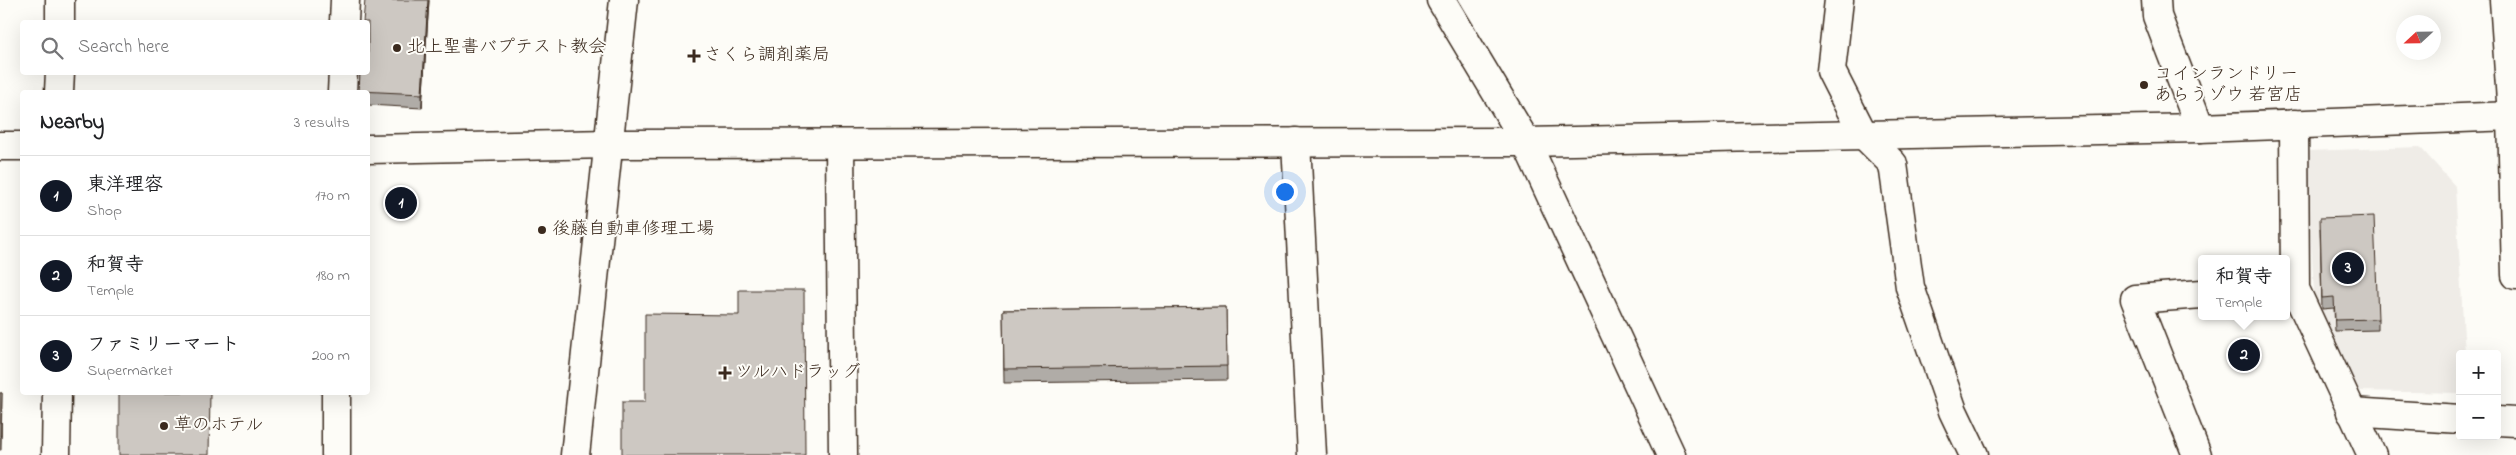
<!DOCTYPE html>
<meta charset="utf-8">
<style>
body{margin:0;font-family:"Indie Flower","Klee One",sans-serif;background:#f6f6f6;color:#202124}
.controls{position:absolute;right:15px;bottom:15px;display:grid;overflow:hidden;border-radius:5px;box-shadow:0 5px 20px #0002}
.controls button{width:45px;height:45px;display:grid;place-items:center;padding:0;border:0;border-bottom:1px solid #e0e0e0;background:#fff;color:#202124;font:25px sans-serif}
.compass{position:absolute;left:2396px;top:15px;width:45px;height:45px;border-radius:50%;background:#fff;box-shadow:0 5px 20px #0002;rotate:248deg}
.you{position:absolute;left:1284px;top:191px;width:18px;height:18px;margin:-12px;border:4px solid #fff;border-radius:50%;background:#1a73e8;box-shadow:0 0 0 8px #1a73e833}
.badge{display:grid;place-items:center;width:32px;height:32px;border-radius:50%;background:#111827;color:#fff;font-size:16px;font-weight:700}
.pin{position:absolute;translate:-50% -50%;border:2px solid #fff;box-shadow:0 1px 5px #0006}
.popup{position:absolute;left:2198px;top:255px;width:92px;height:65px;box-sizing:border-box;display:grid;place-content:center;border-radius:5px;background:#fff;filter:drop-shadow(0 1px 4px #0005);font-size:16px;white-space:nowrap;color:#757577}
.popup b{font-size:19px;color:#202124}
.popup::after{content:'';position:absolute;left:50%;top:100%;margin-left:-10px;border:10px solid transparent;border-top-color:#fff}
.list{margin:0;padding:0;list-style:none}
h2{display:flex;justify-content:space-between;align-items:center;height:65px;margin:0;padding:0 20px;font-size:21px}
h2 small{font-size:16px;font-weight:400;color:#757577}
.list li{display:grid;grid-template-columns:32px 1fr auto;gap:15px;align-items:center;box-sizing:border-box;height:80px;padding:0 20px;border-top:1px solid #e0e0e0}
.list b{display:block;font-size:19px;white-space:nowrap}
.list p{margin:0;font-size:16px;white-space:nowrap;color:#757577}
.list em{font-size:16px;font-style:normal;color:#757577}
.icon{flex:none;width:28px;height:28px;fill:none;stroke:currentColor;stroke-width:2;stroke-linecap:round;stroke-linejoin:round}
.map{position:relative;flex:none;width:2516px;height:455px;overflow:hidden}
.search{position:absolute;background:#fff;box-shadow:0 5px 20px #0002;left:20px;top:20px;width:350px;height:55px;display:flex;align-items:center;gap:12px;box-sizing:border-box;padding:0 18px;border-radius:5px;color:#757577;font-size:19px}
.panel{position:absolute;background:#fff;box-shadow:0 5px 20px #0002;left:20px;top:90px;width:350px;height:305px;border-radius:5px}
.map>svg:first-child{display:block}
</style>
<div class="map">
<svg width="2516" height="455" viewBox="0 0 2516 455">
<rect width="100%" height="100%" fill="#fdfcf7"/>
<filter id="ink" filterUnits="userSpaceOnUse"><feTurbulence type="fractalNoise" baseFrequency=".02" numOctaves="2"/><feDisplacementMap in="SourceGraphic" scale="10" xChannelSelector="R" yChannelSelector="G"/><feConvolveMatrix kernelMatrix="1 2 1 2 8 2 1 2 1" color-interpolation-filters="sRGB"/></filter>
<g filter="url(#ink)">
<!-- built -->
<polygon fill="#efece7" points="2420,147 2455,186 2465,354 2460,354 2460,393 2357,391 2315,310 2306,151"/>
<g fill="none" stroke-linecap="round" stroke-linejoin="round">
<!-- minor casing -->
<g stroke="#3b2a1e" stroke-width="31">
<g id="minor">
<polyline points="1839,0 1831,71 1863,134 1893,164 1910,287 1953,411 1974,455"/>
<polyline points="2156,0 2157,16 2200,128"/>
<polyline points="344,22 345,0"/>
<polyline points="342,92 343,72"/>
<polyline points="2294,124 2295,289 2372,455"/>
<polyline points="1296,142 1312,455"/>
<polyline points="840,145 843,455"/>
<polyline points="2351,412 2460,419"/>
<polyline points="2497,421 2516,422"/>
<polyline points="336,455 336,392"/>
<polyline points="575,455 624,0"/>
<polyline points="2197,455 2135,299 2202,294"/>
</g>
</g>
<!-- tertiary casing -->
<g stroke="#3b2a1e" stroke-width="31">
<g id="tertiary">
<polyline points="1441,0 1526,142 1671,455"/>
<polyline points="2504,0 2512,116 2516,275"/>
<polyline points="0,146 22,146"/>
<polyline points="368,149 609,144 1526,142 2200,128 2512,116"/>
</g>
</g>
<!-- secondary casing -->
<g stroke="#3b2a1e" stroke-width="31">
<g id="secondary">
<polyline points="60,22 60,0"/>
<polyline points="59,92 60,72"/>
<polyline points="56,455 57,392"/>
</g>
</g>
<!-- minor -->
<use href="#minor" stroke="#fdfcf7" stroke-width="28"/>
<!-- tertiary -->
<use href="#tertiary" stroke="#fdfcf7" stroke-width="28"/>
<!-- secondary -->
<use href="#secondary" stroke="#fdfcf7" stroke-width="28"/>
</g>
<!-- wall -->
<g fill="#b0aca7" stroke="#3b2a1e">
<polygon points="429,0 422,108 368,105 368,92 359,92 360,72"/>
<polygon points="2320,228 2378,319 2378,330 2335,331 2334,308 2322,309"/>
<polygon points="1226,307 1227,380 1004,383 1003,310"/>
<polygon points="0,393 2,393 1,450 0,450"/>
</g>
<!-- shaded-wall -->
<polygon fill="#908c88" stroke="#3b2a1e" points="428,0 429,0 422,108 422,94"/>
<!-- building -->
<g fill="#cdc8c2" stroke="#3b2a1e">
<polygon points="365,0 428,0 422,94 359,91 360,72 368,72 368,22 363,22"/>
<polygon points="2374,216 2378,319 2335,320 2334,297 2322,298 2320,218"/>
<polygon points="739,290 804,290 805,455 622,455 622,402 645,402 645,314 739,315"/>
<polygon points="1226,307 1227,366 1004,369 1003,310"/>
<polygon points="119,392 210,392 209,455 119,455"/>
<polygon points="0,393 2,393 1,436 0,436"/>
</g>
</g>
<!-- markers -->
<g fill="#3b2a1e" stroke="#fdfcf7" stroke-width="2">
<circle cx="397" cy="48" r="5"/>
<path d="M691.5 48.5h5v5h5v5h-5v5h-5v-5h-5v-5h5z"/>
<circle cx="2144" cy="85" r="5"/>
<circle cx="542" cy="230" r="5"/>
<path d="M722.5 365.5h5v5h5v5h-5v5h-5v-5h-5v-5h5z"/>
<circle cx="164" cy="426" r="5"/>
</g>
<g text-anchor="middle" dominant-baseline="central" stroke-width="4" stroke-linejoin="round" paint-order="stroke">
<!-- poi labels -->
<g font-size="18" fill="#3b2a1e" stroke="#fdfcf7" text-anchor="start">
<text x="407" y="48">北上聖書バプテスト教会</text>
<text x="704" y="56">さくら調剤薬局</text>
<text x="2154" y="75">コインランドリー<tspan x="2154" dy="21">あらうゾウ 若宮店</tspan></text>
<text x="552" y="230">後藤自動車修理工場</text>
<text x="735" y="373">ツルハドラッグ</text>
<text x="174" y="426">草のホテル</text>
</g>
</g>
</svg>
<div class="controls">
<button>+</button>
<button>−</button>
</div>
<svg class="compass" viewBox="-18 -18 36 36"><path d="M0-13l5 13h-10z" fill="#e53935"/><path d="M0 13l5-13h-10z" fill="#757577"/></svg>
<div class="you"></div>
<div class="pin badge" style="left:401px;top:203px">1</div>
<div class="pin badge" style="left:2244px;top:355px">2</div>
<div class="popup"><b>和賀寺</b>Temple</div>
<div class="pin badge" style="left:2348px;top:268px">3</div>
<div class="search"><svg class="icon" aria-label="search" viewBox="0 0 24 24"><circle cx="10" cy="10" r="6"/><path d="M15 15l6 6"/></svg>Search here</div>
<section class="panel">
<h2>Nearby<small>3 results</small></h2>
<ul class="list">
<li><span class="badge">1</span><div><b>東洋理容</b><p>Shop</p></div><em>170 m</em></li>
<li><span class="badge">2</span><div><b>和賀寺</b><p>Temple</p></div><em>180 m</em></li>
<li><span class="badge">3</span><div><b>ファミリーマート</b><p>Supermarket</p></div><em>200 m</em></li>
</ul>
</section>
</div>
